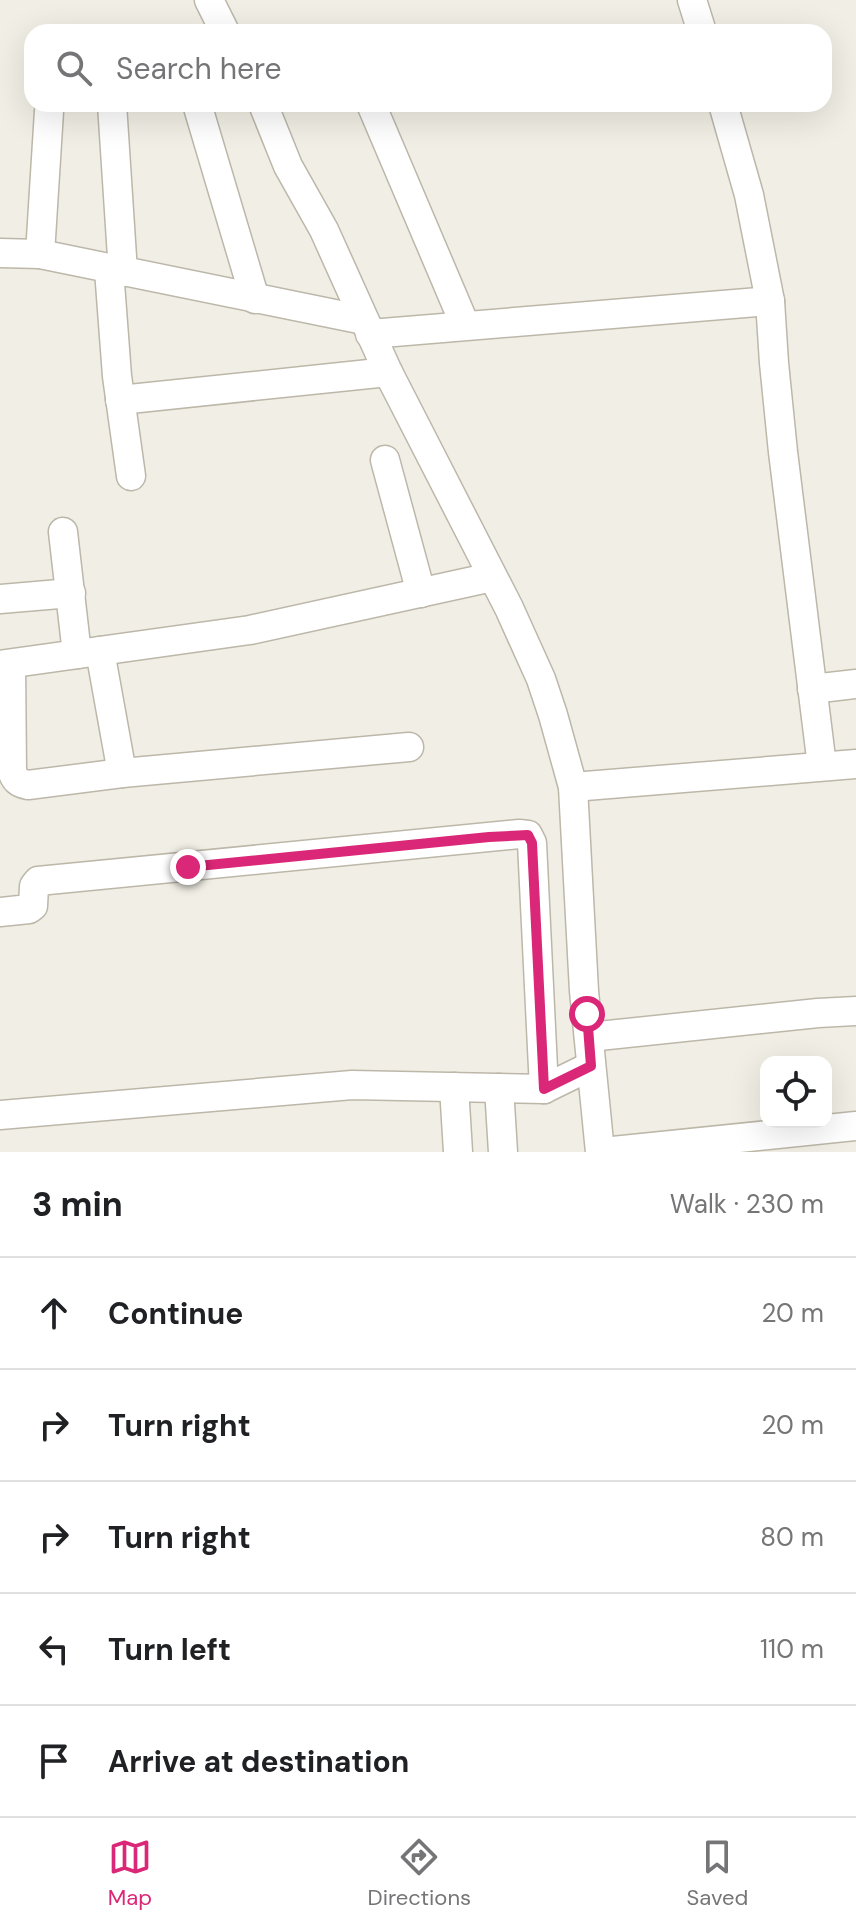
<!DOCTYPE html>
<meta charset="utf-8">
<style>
body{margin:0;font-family:"DM Sans",sans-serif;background:#f2f2f2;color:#202124}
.controls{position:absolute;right:24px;bottom:24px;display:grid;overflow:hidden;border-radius:16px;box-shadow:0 8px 32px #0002}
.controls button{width:72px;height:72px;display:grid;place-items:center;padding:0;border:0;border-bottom:2px solid #e0e0e0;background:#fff;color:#202124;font:40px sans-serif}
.stop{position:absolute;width:24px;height:24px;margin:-18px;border:6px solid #db2777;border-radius:50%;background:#fff}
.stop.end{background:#db2777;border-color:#fff;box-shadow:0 2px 8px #0008}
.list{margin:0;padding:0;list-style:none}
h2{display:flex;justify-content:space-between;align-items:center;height:104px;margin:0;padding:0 32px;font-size:34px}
h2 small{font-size:26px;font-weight:400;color:#757577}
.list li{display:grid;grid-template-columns:52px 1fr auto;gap:24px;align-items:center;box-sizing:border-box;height:112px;padding:0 32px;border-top:2px solid #e0e0e0}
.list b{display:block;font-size:30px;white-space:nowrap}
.list em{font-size:26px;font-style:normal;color:#757577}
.icon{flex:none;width:44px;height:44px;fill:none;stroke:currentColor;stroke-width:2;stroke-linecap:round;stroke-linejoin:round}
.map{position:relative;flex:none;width:856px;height:1152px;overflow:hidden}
.search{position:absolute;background:#fff;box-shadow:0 8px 32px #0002;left:24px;right:24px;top:24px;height:88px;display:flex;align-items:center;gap:20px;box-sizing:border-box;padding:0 28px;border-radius:24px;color:#757577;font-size:30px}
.sheet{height:664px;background:#fff}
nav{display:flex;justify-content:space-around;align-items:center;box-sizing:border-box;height:112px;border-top:2px solid #e0e0e0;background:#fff;font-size:22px;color:#757577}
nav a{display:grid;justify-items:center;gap:4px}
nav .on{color:#db2777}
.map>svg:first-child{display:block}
</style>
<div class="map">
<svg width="856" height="1152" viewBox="0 0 856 1152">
<rect width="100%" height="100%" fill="#f1efe5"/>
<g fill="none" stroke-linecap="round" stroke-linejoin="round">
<!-- minor casing -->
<g stroke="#bcb7a9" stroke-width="31">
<g id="minor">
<polyline points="209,0 225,32"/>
<polyline points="692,0 702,32"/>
<polyline points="112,104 123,272"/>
<polyline points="197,104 255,299"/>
<polyline points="263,104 288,166 324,230 388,372 509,608 541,679 553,715 573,787 584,991 600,1152"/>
<polyline points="371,104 465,325"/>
<polyline points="723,104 749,195 770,301 774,363 783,452 822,766"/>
<polyline points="0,253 40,254 364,320"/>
<polyline points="40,254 49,111"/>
<polyline points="109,270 117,376 131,476"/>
<polyline points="370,334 770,301"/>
<polyline points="120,400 388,372"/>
<polyline points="385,460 421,593"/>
<polyline points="63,532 77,654"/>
<polyline points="0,599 71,593"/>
<polyline points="100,651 122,773"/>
<path d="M11 664 12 771C15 780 18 783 28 785L122 773 409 747"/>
<polyline points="0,665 250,630 492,577"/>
<polyline points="812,689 856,684"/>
<polyline points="573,787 856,764"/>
<polyline points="0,912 29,909 33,906 34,886 38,881 519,834 528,835 532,843 544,1089"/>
<polyline points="589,1037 818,1013 856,1011"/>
<polyline points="454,1087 458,1152"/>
<polyline points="499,1088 503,1152"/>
<polyline points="0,1115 352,1085 544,1089 591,1066"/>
<polyline points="603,1152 856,1126"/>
</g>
</g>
<!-- minor -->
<use href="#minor" stroke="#fff" stroke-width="28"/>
</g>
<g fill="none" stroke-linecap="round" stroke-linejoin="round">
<!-- route -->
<polyline stroke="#db2777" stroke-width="10" points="188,867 489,837 528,835 532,843 544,1089 591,1066 587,1014"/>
</g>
</svg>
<div class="controls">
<button><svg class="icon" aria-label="locate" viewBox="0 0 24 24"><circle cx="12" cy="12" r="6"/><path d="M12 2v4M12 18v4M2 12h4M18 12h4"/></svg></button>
</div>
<div class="stop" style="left:587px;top:1014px"></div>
<div class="stop end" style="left:188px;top:867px"></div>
<div class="search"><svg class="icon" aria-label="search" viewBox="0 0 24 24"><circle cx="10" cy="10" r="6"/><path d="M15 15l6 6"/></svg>Search here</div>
</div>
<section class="sheet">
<h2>3 min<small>Walk · 230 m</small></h2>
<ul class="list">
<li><svg class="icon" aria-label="ahead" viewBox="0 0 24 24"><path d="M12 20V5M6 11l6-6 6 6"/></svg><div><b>Continue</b></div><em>20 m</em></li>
<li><svg class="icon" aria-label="right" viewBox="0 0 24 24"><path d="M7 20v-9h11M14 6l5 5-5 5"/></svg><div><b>Turn right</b></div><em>20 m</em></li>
<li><svg class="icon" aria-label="right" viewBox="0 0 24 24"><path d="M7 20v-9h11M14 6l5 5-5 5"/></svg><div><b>Turn right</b></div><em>80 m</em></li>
<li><svg class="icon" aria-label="left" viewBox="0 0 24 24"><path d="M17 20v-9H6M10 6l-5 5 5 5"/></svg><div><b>Turn left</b></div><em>110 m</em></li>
<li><svg class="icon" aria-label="arrive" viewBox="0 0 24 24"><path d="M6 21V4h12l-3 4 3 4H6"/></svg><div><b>Arrive at destination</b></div></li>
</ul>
</section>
<nav>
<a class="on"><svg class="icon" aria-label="map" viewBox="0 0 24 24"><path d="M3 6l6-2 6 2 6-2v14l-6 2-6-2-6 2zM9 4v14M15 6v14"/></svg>Map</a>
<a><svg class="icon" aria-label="directions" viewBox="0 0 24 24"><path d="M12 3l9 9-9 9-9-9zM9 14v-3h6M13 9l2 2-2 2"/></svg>Directions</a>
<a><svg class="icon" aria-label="saved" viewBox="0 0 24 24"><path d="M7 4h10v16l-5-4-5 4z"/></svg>Saved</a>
</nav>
